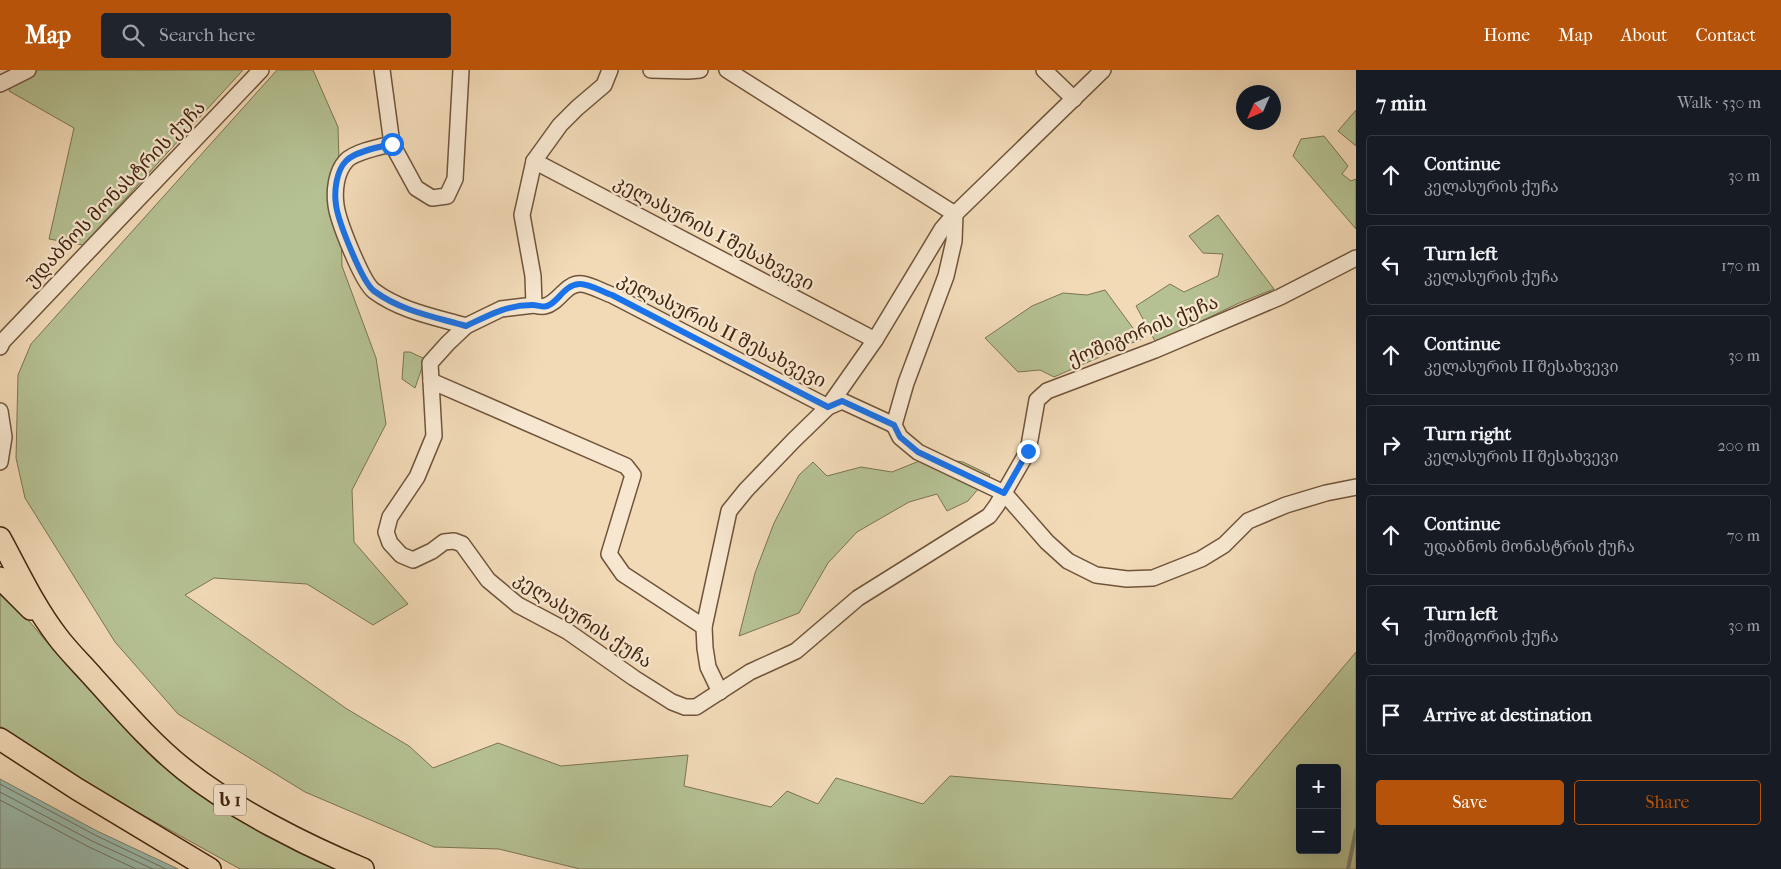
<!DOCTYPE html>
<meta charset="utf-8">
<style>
body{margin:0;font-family:"IM FELL French Canon","Noto Serif Georgian",serif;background:#20242c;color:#f1f3f6}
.controls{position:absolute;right:15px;bottom:15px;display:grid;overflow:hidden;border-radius:5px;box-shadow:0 5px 20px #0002}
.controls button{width:45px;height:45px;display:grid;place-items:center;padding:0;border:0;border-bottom:1px solid #363941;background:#171b24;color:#f1f3f6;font:25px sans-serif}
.compass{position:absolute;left:1236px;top:15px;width:45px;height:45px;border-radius:50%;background:#171b24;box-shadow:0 5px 20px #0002;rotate:225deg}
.stop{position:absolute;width:15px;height:15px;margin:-11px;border:4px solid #1a73e8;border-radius:50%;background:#fff}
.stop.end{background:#1a73e8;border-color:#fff;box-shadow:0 1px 5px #0008}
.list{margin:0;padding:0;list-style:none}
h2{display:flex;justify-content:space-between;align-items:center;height:65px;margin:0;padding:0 20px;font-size:21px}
h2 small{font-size:16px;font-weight:400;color:#9ea1a6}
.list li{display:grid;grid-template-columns:32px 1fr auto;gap:15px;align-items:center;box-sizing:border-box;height:80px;margin:0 10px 10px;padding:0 10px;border:1px solid #363941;border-radius:5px}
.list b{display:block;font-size:19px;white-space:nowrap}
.list p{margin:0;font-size:16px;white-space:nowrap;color:#9ea1a6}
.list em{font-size:16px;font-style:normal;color:#9ea1a6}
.actions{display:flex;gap:10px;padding:15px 20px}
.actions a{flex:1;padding:11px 0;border:1px solid #b45309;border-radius:5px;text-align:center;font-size:18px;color:#b45309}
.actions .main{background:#b45309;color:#fff}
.icon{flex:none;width:28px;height:28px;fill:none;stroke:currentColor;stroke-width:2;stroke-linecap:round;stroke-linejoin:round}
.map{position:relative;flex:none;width:1356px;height:799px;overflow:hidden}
header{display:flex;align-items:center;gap:30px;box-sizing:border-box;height:70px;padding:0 25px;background:#b45309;color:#fff}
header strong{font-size:24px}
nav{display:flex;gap:28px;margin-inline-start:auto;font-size:18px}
.search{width:350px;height:45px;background:#20242c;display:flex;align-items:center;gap:12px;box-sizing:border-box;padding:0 18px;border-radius:5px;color:#9ea1a6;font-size:19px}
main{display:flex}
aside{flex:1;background:#171b24}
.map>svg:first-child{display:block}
</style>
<header>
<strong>Map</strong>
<div class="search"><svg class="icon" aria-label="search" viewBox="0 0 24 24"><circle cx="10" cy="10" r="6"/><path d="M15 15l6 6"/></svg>Search here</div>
<nav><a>Home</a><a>Map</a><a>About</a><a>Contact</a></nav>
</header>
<main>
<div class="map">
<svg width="1356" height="799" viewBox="0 0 1356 799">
<rect width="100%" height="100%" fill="#f2dab7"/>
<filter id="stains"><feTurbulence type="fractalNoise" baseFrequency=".004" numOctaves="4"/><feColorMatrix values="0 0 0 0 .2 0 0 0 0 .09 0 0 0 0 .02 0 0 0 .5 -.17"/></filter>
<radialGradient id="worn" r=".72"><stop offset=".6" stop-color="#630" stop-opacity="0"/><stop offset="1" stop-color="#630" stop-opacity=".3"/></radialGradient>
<!-- green -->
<g fill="#b5c193" stroke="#7c7452" fill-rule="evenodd">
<polygon points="17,0 243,0 83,175 49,169 74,58 9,21"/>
<path d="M277 0H313L338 57 342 196 376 288 386 354 352 420 354 472 408 534 373 555 307 514 214 508 185 525 347 639 409 676 433 698 498 673 561 696 688 685 684 716 771 737 787 721 818 734 836 708 923 734 950 706 1232 729 1356 582V799H580L499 779 434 777 305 722 178 644 115 572 25 428 16 388 18 305 31 274ZM1300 698H1337V780H1300Z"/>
<polygon points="1356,40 1356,76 1338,61"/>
<polygon points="1324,66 1348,96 1342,104 1351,111 1356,109 1356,159 1293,86 1301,69"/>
<polygon points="1218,145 1274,219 1239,233 1156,273 1136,236 1170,214 1184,222 1218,206 1223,184 1203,183 1189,166"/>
<polygon points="1105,220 1141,269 1054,307 1040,300 1018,302 985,268 1032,236 1063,223 1087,225"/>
<polygon points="404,282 410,282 425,289 415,318 402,309"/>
<polygon points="929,387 963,392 990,405 968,431 947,441 937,424 909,432 857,462 828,493 799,543 739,566 755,503 774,453 799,405 813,392 827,406 861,397 892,402"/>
<polygon points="0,517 69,598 156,691 219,738 314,790 335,799 240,799 87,714 0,656"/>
</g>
<!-- water -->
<polygon fill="#9bbbad" stroke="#78806e" points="0,709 97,761 178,799 0,799"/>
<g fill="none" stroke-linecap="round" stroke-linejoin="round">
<!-- shore -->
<g stroke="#70715e" stroke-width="1">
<polyline points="0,714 95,765 166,799"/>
<polyline points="0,722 92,771 153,799"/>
<polyline points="0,730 89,777 136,799"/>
</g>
<!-- stream -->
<polyline stroke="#78806e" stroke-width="4" points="1348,799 1356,760"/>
<!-- minor casing -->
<g stroke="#70543a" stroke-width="18">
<g id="minor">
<polyline points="382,0 392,74 416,118 432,128 447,126 455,109 461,0"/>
<polyline points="651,0 688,1 700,0"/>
<polyline points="727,0 955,144 954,171 946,206 906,313 894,355 900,367 918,382 1004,423 1047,472 1068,491 1096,505 1127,509 1153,508 1201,489 1224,475 1248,451 1286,435 1326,423 1356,417"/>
<polyline points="1044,0 1074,29"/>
<polyline points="0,14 28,0"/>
<path d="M392 74C379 77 354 82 346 91 336 102 334 121 336 135 338 151 362 212 374 221 401 241 435 247 466 256L501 239 534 235 533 206 522 145 534 91 560 55 577 38 604 15 610 0"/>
<polyline points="534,91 875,270"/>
<path d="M534 235C538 236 542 237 545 236 559 233 566 212 582 214 591 215 603 222 612 225L828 337 842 331 894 355"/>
<polyline points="466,256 448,273 430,293 434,366 417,407 390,447 386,462 390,473 401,485 413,490 432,481 444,472 454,471 462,474 488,510 518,535 567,561 634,608 672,632 685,637 696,637 750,602 796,581 858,528 989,446 997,435 1028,381 1037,330 1047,321 1155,280 1280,227 1356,188"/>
<polyline points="0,277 3,271 261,0"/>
<polyline points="431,311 626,396 633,405 609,484 623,504 704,557"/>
<polyline points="0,341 4,367 0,392"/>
<polyline points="720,622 708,597 705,578 704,557 729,441 746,420 794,370 828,337 875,270 942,159 955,144 1103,0"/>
</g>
</g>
<!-- highway casing -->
<g stroke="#442710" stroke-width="24">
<g id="highway">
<path d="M0 468C18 501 34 536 57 566 68 581 82 594 94 608 123 640 151 673 185 700 234 739 305 775 363 799"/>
<polyline points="0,508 31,539"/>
<polyline points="0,669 77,719 210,799"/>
</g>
</g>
<!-- minor -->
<use href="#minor" stroke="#f7e7d0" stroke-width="15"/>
<!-- highway -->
<use href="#highway" stroke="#f2dab7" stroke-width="21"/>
</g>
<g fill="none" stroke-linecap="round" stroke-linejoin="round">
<!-- route -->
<path stroke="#1a73e8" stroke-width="6" d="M392 74C379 77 354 82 346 91 336 101 334 122 336 135 338 151 362 212 374 221 401 241 435 247 466 256 489 245 507 235 532 235 540 235 544 239 551 234 560 228 566 215 579 214 588 213 603 222 612 225L828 337 842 331 894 355 900 367 918 382 1004 423 1028 381"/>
</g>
<g text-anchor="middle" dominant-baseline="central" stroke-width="4.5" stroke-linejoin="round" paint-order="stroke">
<!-- shield labels -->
<rect fill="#f7e7d0" stroke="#7a614a" stroke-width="1" x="214" y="714.5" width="32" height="31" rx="4"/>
<g font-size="18" font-weight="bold" fill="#442710">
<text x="230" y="730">ს 1</text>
</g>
<!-- street labels -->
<g font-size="19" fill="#442710" stroke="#f7e7d0">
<text transform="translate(115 124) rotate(-46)">უდაბნოს მონასტრის ქუჩა</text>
<text transform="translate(714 163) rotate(28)">კელასურის I შესახვევი</text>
<text transform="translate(722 260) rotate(27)">კელასურის II შესახვევი</text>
<text transform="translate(1143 261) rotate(-22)">ქოშიგორის ქუჩა</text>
<text transform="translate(583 550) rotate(33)">კელასურის ქუჩა</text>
</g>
</g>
<rect width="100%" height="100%" filter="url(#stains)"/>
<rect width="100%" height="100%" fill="url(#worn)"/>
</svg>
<div class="controls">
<button>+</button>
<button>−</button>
</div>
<svg class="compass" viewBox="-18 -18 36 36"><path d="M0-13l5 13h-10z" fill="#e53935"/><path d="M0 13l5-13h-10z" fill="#9ea1a6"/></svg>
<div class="stop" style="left:392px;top:74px"></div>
<div class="stop end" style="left:1028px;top:381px"></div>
</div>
<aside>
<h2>7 min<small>Walk · 530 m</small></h2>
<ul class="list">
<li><svg class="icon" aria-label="ahead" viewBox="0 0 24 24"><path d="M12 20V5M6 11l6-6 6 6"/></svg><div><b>Continue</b><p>კელასურის ქუჩა</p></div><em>30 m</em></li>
<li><svg class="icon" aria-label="left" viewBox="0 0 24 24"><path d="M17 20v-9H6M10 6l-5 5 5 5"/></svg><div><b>Turn left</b><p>კელასურის ქუჩა</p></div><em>170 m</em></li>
<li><svg class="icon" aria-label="ahead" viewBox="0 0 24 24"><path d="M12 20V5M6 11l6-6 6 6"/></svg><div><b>Continue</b><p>კელასურის II შესახვევი</p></div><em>30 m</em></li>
<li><svg class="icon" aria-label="right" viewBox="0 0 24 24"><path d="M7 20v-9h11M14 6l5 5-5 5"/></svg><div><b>Turn right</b><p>კელასურის II შესახვევი</p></div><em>200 m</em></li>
<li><svg class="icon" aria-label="ahead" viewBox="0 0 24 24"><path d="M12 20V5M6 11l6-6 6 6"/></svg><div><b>Continue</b><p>უდაბნოს მონასტრის ქუჩა</p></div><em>70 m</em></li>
<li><svg class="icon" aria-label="left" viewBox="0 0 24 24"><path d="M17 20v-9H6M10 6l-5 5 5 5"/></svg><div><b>Turn left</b><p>ქოშიგორის ქუჩა</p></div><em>30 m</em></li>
<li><svg class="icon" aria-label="arrive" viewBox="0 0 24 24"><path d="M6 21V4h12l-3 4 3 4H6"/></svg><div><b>Arrive at destination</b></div></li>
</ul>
<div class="actions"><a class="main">Save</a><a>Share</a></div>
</aside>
</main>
